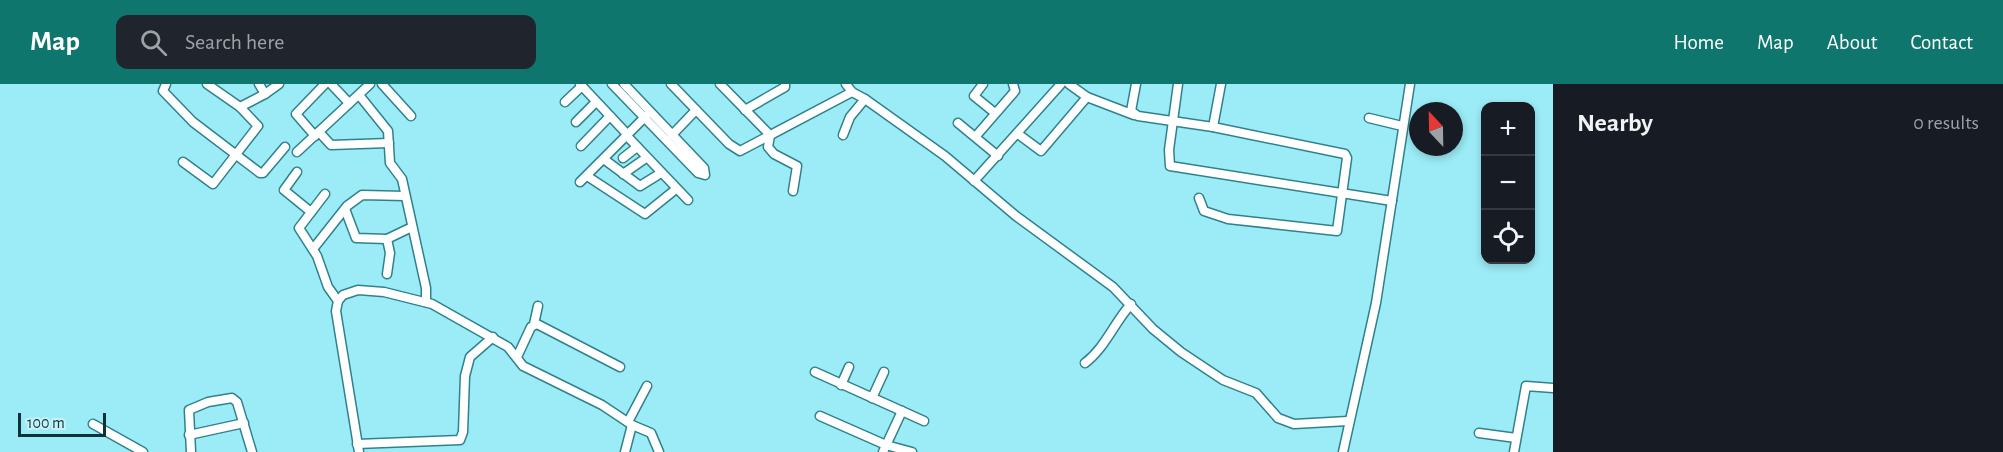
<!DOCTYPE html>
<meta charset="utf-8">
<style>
body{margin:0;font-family:"Alegreya Sans",sans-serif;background:#20242c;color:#f1f3f6}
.controls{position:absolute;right:18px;top:18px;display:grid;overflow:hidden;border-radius:12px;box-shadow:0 3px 9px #0003}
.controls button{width:54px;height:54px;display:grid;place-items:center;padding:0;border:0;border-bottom:2px solid #363941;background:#171b24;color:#f1f3f6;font:30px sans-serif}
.compass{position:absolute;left:1409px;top:18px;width:54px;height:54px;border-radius:50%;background:#171b24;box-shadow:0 3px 9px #0003;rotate:338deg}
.scale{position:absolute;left:18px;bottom:15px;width:88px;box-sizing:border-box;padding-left:6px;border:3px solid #103236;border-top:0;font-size:16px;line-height:21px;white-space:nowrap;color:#103236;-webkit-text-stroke:4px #c6f3fa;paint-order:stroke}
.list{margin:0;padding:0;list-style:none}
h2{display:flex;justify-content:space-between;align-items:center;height:78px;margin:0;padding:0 24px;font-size:26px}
h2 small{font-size:20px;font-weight:400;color:#9ea1a6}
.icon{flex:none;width:33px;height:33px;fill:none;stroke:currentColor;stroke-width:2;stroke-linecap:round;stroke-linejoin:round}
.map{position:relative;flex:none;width:1553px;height:368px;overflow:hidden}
header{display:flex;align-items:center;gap:36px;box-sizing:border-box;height:84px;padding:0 30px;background:#0f766e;color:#fff}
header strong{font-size:28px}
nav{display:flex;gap:33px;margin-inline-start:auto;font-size:21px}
.search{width:420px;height:54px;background:#20242c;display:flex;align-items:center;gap:15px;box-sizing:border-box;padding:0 21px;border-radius:12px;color:#9ea1a6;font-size:22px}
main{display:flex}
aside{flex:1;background:#171b24}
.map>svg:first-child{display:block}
</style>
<header>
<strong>Map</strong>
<div class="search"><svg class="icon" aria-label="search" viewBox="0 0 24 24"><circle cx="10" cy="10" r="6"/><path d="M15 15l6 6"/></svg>Search here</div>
<nav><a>Home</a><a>Map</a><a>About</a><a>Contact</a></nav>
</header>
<main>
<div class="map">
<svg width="1553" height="368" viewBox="0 0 1553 368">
<rect width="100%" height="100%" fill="#9cecf7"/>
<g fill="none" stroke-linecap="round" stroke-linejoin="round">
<!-- minor casing -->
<g stroke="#2f828c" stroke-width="11">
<g id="minor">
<polyline points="166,0 163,7 193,38 260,89 263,89 285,63"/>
<polyline points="207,0 240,23"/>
<polyline points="259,0 265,10 279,0"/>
<polyline points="331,0 349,19"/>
<polyline points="382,0 411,32"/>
<polyline points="580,0 627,50"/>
<polyline points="612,0 698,89 705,91 704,84 624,0"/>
<polyline points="671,0 729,60 740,67 852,8"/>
<polyline points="720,0 770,51"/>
<polyline points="846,0 852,8 865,15 945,72 1016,132 1113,203 1153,245 1181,268 1223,296 1256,309 1278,334 1294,340 1348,337"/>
<polyline points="983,0 974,12 995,29"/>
<polyline points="1069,0 1087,13 1134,31"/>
<polyline points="1136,0 1131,27 1138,32 1213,43 1345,70 1347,74 1337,147 1228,135 1204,127 1199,114"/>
<polyline points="1178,0 1169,66 1170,82 1392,117"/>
<polyline points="359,11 388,47 390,79 402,95 426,204 426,218"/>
<polyline points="565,18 582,2"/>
<polyline points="745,26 785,3 785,0"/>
<polyline points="1369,34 1402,42"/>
<polyline points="576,38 596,18"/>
<polyline points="958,39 998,72"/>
<polyline points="1213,43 1221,0"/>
<polyline points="319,48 331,61 389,59"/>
<polyline points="1018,50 1041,67 1087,13"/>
<polyline points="626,51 688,116"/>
<polyline points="672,51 696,26"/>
<polyline points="770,51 768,63 774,70 797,82 793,107"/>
<polyline points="843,51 850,33 865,15"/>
<polyline points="315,52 296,30 325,0"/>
<polyline points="976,52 1015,7 1013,0"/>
<polyline points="581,62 610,32"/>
<polyline points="297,68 370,0"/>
<polyline points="623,74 637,63"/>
<polyline points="605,76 640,102 661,89"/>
<polyline points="183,78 213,100 258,42 240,23 265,10"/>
<polyline points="297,88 284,106 311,128"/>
<polyline points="623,90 646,74"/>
<polyline points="587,92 645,130 676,105"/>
<polyline points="974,97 1061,0"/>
<polyline points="580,98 647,31"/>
<polyline points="325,110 299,144 317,172 328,203 338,217"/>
<polyline points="345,125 356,154 387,155 412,143"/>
<polyline points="387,155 390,169 387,190"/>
<polyline points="313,165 347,122 362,111 405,112"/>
<polyline points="534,240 538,222"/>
<polyline points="517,273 531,243 537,240 620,283"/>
<path d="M1085 279C1105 264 1114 239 1131 220"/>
<polyline points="815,288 924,337"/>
<polyline points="841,301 849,283"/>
<polyline points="872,314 884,288"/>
<polyline points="820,332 886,361 912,368"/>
<polyline points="628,338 647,302"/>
<polyline points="93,340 143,368"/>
<polyline points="1479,349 1516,354"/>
<polyline points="189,351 244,339"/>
<polyline points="357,360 460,356 463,348 465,292 470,273 493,253"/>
<polyline points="191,368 189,326 208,318 232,314 237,318 252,368"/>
<polyline points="359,368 336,227 338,217 343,211 358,206 384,208 432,220 508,263 523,282 602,321 632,341 651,349 659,368"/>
<polyline points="625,368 632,341"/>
<polyline points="883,368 902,327"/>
<polyline points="1343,368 1376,219 1410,0"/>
<polyline points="1514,368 1526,302 1553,304"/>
</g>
</g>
<!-- minor -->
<use href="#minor" stroke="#fff" stroke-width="8"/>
</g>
</svg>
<div class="controls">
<button>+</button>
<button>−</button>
<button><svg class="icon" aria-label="locate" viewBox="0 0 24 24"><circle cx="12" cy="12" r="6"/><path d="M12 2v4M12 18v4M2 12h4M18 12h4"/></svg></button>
</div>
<svg class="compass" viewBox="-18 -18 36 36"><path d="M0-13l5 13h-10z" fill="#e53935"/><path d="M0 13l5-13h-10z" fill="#9ea1a6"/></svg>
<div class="scale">100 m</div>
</div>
<aside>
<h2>Nearby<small>0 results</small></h2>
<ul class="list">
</ul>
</aside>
</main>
